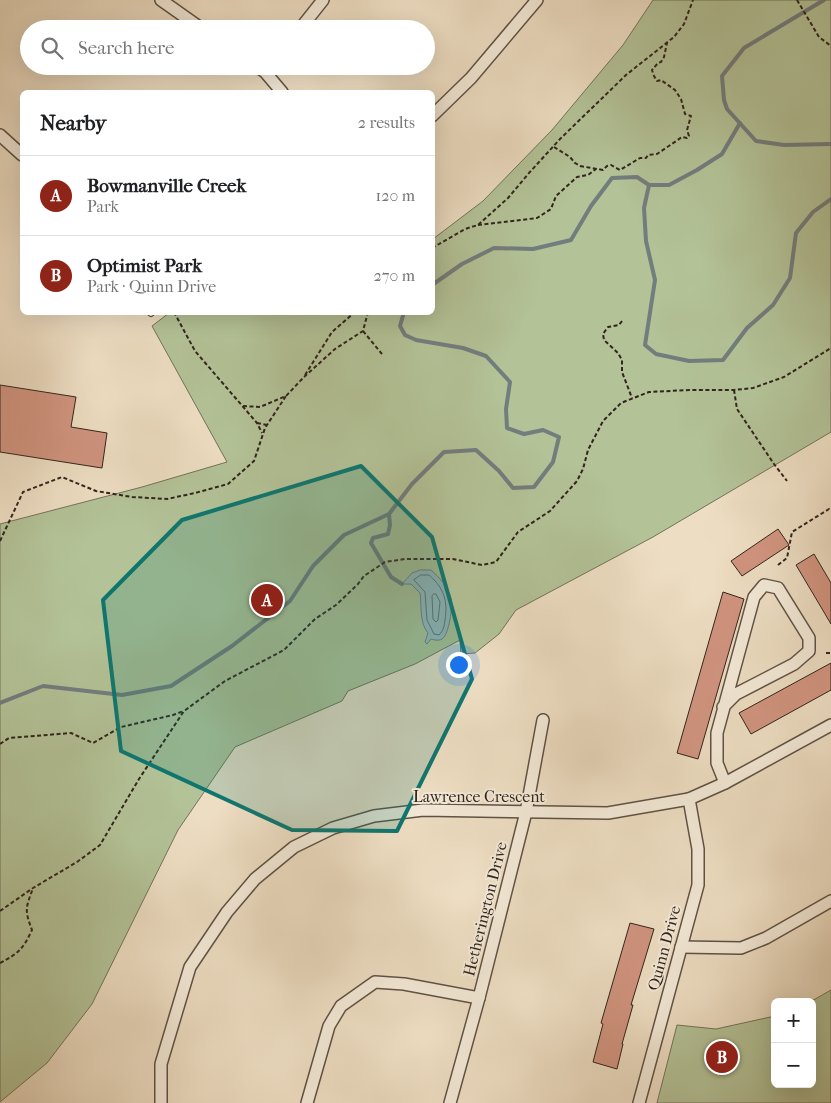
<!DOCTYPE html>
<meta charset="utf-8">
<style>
body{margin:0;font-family:"IM FELL French Canon",serif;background:#f6f6f6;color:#202124}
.controls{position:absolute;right:15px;bottom:15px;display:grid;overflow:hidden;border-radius:8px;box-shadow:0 5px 20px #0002}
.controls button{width:45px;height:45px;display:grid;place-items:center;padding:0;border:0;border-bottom:1px solid #e0e0e0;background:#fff;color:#202124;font:25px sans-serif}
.you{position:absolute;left:458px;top:664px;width:18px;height:18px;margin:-12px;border:4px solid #fff;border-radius:50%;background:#1a73e8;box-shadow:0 0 0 8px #1a73e833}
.badge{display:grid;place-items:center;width:32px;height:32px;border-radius:50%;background:#8f2418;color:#fff;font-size:16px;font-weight:700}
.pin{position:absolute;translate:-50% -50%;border:2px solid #fff;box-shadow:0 1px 5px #0006}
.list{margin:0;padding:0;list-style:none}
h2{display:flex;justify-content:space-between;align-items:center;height:65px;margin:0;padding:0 20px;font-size:21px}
h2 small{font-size:16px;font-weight:400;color:#757577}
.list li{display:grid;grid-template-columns:32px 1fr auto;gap:15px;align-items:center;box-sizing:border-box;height:80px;padding:0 20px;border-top:1px solid #e0e0e0}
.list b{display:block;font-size:19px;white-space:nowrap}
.list p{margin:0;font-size:16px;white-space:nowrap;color:#757577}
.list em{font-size:16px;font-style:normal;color:#757577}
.icon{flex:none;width:28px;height:28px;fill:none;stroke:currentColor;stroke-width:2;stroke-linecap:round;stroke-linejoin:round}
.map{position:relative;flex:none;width:831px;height:1103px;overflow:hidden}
.search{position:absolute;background:#fff;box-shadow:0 5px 20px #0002;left:20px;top:20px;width:415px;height:55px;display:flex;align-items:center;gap:12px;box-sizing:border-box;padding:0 18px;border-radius:28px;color:#757577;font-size:19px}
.panel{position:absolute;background:#fff;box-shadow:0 5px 20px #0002;left:20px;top:90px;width:415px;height:225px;border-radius:8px}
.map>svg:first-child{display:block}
</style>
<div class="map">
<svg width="831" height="1103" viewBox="0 0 831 1103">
<rect width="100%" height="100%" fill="#edddc2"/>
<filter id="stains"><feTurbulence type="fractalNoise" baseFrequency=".004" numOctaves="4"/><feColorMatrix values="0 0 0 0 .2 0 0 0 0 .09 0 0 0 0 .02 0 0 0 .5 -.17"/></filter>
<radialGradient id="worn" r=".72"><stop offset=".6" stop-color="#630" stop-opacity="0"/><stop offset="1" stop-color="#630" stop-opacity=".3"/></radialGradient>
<!-- green -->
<g fill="#b3c297" stroke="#72735a">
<polygon points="653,0 831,0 831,432 653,537 516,610 499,634 475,653 461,654 460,640 415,664 348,691 342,701 235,747 178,830 92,1004 47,1063 0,1102 0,524 142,487 227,462 152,326 169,313 432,312 433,239 483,201 552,130 623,45"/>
<polygon points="831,990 831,1103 657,1103 677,1025 716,1029 775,1016 775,1084 812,1084 812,1002 810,1002"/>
</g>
<!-- water -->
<path fill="#9eb9be" stroke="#727d7e" d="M420 570H431C439 577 448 587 451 598 453 606 449 635 442 639 439 641 434 640 431 639L427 644 425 642 428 633C419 622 422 607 420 593L411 584H402L412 573Z"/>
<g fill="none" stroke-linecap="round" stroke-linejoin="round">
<!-- shore -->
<g stroke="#676e6e" stroke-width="1">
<path d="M421 575H429C444 588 448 601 445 620 444 626 444 630 439 635L434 634 427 620 425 592 414 580Z"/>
<polygon points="434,594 436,594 440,602 438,620 436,622 433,619 432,596"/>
</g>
<!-- stream -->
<g stroke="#727d7e" stroke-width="4">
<polyline points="824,0 744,48 722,76 724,100 727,109 756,141 784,145 831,144"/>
<polyline points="649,185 669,185 697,170 722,154 740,123"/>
<polyline points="432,285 462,264 494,248 533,249 571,240 591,206 612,178 637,177 649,185 644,208 646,241 655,280 645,345 656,354 689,361 723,360 747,328 773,305 790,278 796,233 813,212 831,199"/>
<polyline points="389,514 390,525 388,534 373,538 371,543 391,577 402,584"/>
<polyline points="0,703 43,686 122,695 171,686 232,646 290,601 313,566 344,535 389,514 412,484 444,452 476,450 499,471 513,488 534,487 553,462 559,437 543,430 524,434 507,428 506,409 510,382 486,356 463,348 416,340 405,335 400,326 404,312"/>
</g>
</g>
<!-- building -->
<g fill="#d1947f" stroke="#30241d">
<polygon points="0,385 76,397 71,427 107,433 102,468 0,452"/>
<polygon points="778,529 789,545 742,576 731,561"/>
<polygon points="814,554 831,583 831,624 796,565"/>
<polygon points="723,592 744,599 698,759 677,753"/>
<polygon points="831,663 831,690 751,734 739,713"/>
<polygon points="630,923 654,929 631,1005 633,1005 622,1044 623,1044 617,1069 593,1062 603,1024 601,1023"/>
</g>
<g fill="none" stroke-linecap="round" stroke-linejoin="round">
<!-- service casing -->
<g stroke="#5f5246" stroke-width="8">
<polyline id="service" points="150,312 151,313"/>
</g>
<!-- minor casing -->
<g stroke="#5f5246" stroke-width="14">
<g id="minor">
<polyline points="161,0 202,29"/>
<polyline points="300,29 323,0"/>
<polyline points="256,66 265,72 282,92"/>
<polyline points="432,116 471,78 537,0"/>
<polyline points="0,135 22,155"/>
<polyline points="723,707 736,694 794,664 809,651 809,638 778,588 764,585 754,597 717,733 717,763 725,783"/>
<polyline points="681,947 741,948 766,938 831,901"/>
<polyline points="161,1103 161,1064 190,967 227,912 255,879 294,847 333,828 374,816 423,810 608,813 689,799 725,783 831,725"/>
<polyline points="307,1103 329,1026 341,1006 375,982 404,984 479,998"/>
<polyline points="450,1103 479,998 526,812 543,720"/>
<polyline points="639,1103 698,885 698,849 689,799"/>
</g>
</g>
<!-- path -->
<g stroke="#30241d" stroke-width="2" stroke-dasharray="4 2.5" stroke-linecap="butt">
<polyline points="797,0 819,37 831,46"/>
<polyline points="554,147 570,157 575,163 580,166 603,170 607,166 611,165 620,170 640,158 646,158 648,155 657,154 682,137 687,138 689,136 687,130 691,116 685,114 681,99 675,90 661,80 657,81 654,76 652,70 658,63 661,62 664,57 667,43"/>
<polyline points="478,225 537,218 551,209 556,196 577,177 588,175 596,169"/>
<polyline points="432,248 465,229 478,225 508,198 529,173 560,139 626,75 674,37 684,24 693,0"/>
<polyline points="174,312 195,351 257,423 262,433"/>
<polyline points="622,321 619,325 608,327 603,334 604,340 618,353 622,360 622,372 632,398"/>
<polyline points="363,331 382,354"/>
<polyline points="305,375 332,332 355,312"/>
<polyline points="734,390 737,409 774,464 787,481"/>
<polyline points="243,406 260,407 286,396 304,377 335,349 363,331 368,312"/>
<polyline points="257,423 267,425"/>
<polyline points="0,541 23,492 62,477 96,491 132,497 167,499 195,493 228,484 254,461 265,428 286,396"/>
<polyline points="778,565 787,558 792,532 829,509 831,510"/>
<polyline points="826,653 831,653"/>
<polyline points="0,744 9,738 71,733 93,743 121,727 173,715 184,711"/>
<polyline points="0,911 33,888 77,862 100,845 139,779 184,711 225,681 284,650 315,619 336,605 358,584 364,576 385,562 405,559 453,559 482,565 496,562 518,532 550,511 577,481 583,469 588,450 603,421 621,403 649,392 689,390 734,390 753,388 784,377 831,348"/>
<path d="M0 963C19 953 23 949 32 930 24 909 26 908 33 888"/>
</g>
<!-- service -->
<use href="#service" stroke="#f3e9d7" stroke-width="5.5"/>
<!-- minor -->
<use href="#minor" stroke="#f3e9d7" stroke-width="11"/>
</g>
<!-- marked area -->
<path fill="#0f766e" fill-opacity="0.2" stroke="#0f766e" stroke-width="4" stroke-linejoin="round" d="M361 466 432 537 472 679 397 831 292 830 121 751 103 600 182 520Z"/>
<g text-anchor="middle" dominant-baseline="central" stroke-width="4" stroke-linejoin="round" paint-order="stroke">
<!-- street labels -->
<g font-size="16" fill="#30241d" stroke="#f3e9d7">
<text x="479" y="796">Lawrence Crescent</text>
<text transform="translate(485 909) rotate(-76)">Hetherington Drive</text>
<text transform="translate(664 948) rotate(-75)">Quinn Drive</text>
</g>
</g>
<rect width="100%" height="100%" filter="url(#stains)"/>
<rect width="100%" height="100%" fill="url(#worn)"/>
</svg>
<div class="controls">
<button>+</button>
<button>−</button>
</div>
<div class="you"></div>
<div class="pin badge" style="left:267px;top:600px">A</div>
<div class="pin badge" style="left:722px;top:1057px">B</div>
<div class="search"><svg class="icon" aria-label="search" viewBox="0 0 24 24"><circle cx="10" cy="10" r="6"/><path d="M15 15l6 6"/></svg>Search here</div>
<section class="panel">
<h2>Nearby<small>2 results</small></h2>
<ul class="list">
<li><span class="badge">A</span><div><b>Bowmanville Creek</b><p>Park</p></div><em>120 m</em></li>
<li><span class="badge">B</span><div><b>Optimist Park</b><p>Park · Quinn Drive</p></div><em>270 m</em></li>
</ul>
</section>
</div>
